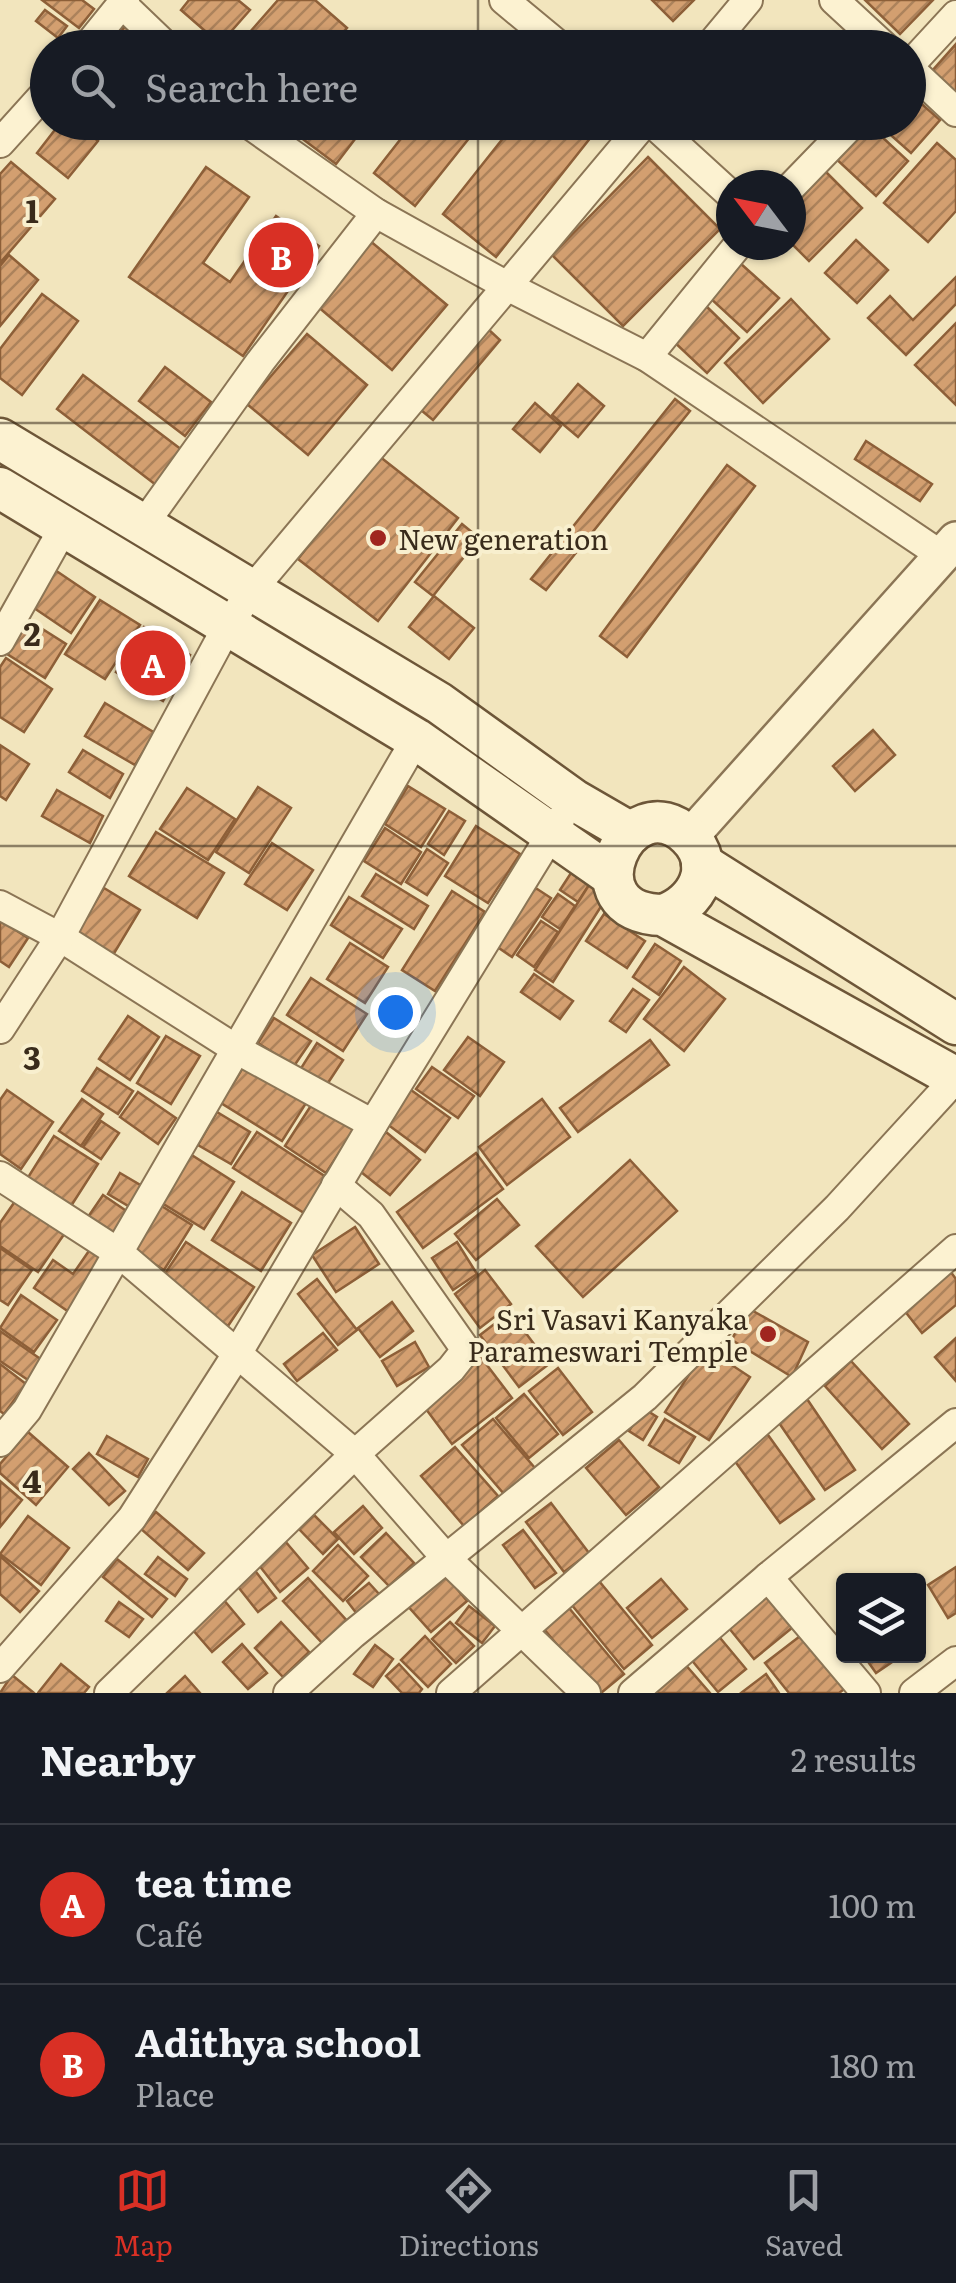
<!DOCTYPE html>
<meta charset="utf-8">
<style>
body{margin:0;font-family:Literata,serif;background:#20242c;color:#f1f3f6}
.controls{position:absolute;right:30px;bottom:30px;display:grid;overflow:hidden;border-radius:10px;box-shadow:0 2px 8px #0004}
.controls button{width:90px;height:90px;display:grid;place-items:center;padding:0;border:0;border-bottom:2px solid #363941;background:#171b24;color:#f1f3f6;font:50px sans-serif}
.compass{position:absolute;left:716px;top:170px;width:90px;height:90px;border-radius:50%;background:#171b24;box-shadow:0 2px 8px #0004;rotate:302deg}
.you{position:absolute;left:395px;top:1012px;width:35px;height:35px;margin:-25px;border:8px solid #fff;border-radius:50%;background:#1a73e8;box-shadow:0 0 0 15px #1a73e833}
.badge{display:grid;place-items:center;width:65px;height:65px;border-radius:50%;background:#d93025;color:#fff;font-size:32px;font-weight:700}
.pin{position:absolute;translate:-50% -50%;border:5px solid #fff;box-shadow:0 2px 10px #0006}
.list{margin:0;padding:0;list-style:none}
h2{display:flex;justify-content:space-between;align-items:center;height:130px;margin:0;padding:0 40px;font-size:42px}
h2 small{font-size:32px;font-weight:400;color:#9ea1a6}
.list li{display:grid;grid-template-columns:65px 1fr auto;gap:30px;align-items:center;box-sizing:border-box;height:160px;padding:0 40px;border-top:2px solid #363941}
.list b{display:block;font-size:38px;white-space:nowrap}
.list p{margin:0;font-size:32px;white-space:nowrap;color:#9ea1a6}
.list em{font-size:32px;font-style:normal;color:#9ea1a6}
.icon{flex:none;width:55px;height:55px;fill:none;stroke:currentColor;stroke-width:2;stroke-linecap:round;stroke-linejoin:round}
.map{position:relative;flex:none;width:956px;height:1693px;overflow:hidden}
.search{position:absolute;background:#171b24;box-shadow:0 2px 8px #0004;left:30px;right:30px;top:30px;height:110px;display:flex;align-items:center;gap:25px;box-sizing:border-box;padding:0 35px;border-radius:55px;color:#9ea1a6;font-size:38px}
.sheet{height:450px;background:#171b24}
nav{display:flex;justify-content:space-around;align-items:center;box-sizing:border-box;height:140px;border-top:2px solid #363941;background:#171b24;font-size:28px;color:#9ea1a6}
nav a{display:grid;justify-items:center;gap:5px}
nav .on{color:#d93025}
.map>svg:first-child{display:block}
</style>
<div class="map">
<svg width="956" height="1693" viewBox="0 0 956 1693">
<defs>
<pattern id="building-hatch" width="6" height="6" patternUnits="userSpaceOnUse" patternTransform="scale(2.5)"><rect width="6" height="6" fill="#d39f70"/><path d="M-1 1l2-2M0 6l6-6M5 7l2-2" fill="none" stroke="#ac825b"/></pattern>
</defs>
<rect width="100%" height="100%" fill="#f2e5bd"/>
<!-- building -->
<g fill="url(#building-hatch)" stroke="#8d5f38" stroke-width="2.5">
<polygon points="42,0 82,0 94,9 79,28"/>
<polygon points="189,0 238,0 250,10 220,44 181,10"/>
<polygon points="278,0 315,0 347,28 330,48 236,48"/>
<polygon points="652,0 694,0 673,21"/>
<polygon points="865,0 933,0 900,34"/>
<polygon points="45,10 67,26 58,38 36,21"/>
<polygon points="127,24 153,48 107,48"/>
<polygon points="956,44 956,93 932,71"/>
<polygon points="908,92 940,120 911,153 876,122 908,122"/>
<polygon points="61,122 76,122 98,141 68,178 37,153"/>
<polygon points="286,122 368,122 336,164 284,125"/>
<polygon points="414,122 482,122 415,206 374,173"/>
<polygon points="516,122 603,122 496,257 443,214"/>
<polygon points="866,122 908,161 876,196 833,156"/>
<polygon points="937,143 956,160 956,211 928,242 884,203"/>
<polygon points="648,157 720,229 623,326 552,255"/>
<polygon points="11,162 55,199 0,263 0,174"/>
<polygon points="206,167 249,197 203,263 230,282 276,216 319,246 243,356 129,277"/>
<polygon points="824,170 862,208 809,261 791,243 791,203"/>
<polygon points="363,235 447,305 392,370 309,299"/>
<polygon points="856,240 888,270 857,303 825,273"/>
<polygon points="9,255 38,280 0,326 0,266"/>
<polygon points="740,263 779,298 747,332 709,297"/>
<polygon points="956,277 956,304 906,355 868,318 890,296 913,320"/>
<polygon points="42,294 78,321 22,395 0,378 0,349"/>
<polygon points="791,299 829,339 763,403 725,363"/>
<polygon points="704,304 739,338 707,373 671,339"/>
<polygon points="956,323 956,405 915,365"/>
<polygon points="488,329 500,340 433,420 421,410"/>
<polygon points="307,334 367,385 308,455 247,404"/>
<polygon points="165,367 211,402 185,436 139,401"/>
<polygon points="83,375 182,450 156,485 57,409"/>
<polygon points="578,384 604,406 578,437 552,415"/>
<polygon points="675,399 690,411 546,590 531,579"/>
<polygon points="535,403 561,426 540,452 513,429"/>
<polygon points="866,441 932,484 920,501 855,459"/>
<polygon points="379,456 458,518 378,621 298,559"/>
<polygon points="727,465 755,486 627,657 600,636"/>
<polygon points="462,524 479,538 433,596 415,582"/>
<polygon points="52,568 95,597 71,633 28,604"/>
<polygon points="434,596 474,628 449,659 409,627"/>
<polygon points="100,600 140,625 105,679 65,654"/>
<polygon points="25,618 66,644 45,678 4,652"/>
<polygon points="144,627 190,655 163,701 116,672"/>
<polygon points="6,658 52,689 24,732 0,717 0,667"/>
<polygon points="105,703 155,733 135,765 85,736"/>
<polygon points="873,730 895,755 855,791 833,766"/>
<polygon points="0,745 29,764 6,800 0,796"/>
<polygon points="83,750 123,774 110,798 69,772"/>
<polygon points="408,786 445,809 421,847 385,824"/>
<polygon points="258,787 291,808 249,873 216,852"/>
<polygon points="187,788 235,819 208,860 160,829"/>
<polygon points="57,790 103,816 90,843 42,816"/>
<polygon points="449,811 465,821 444,855 428,844"/>
<polygon points="476,826 520,854 488,903 445,876"/>
<polygon points="385,828 421,852 401,884 364,861"/>
<polygon points="156,832 224,873 197,918 129,876"/>
<polygon points="272,843 313,870 287,910 245,884"/>
<polygon points="427,849 448,863 427,895 406,882"/>
<polygon points="571,873 589,885 578,902 560,890"/>
<polygon points="376,874 428,906 414,929 362,896"/>
<polygon points="528,883 551,898 512,957 490,942"/>
<polygon points="589,885 607,897 553,982 535,970"/>
<polygon points="104,888 140,910 113,955 76,933"/>
<polygon points="452,891 485,912 435,991 402,970"/>
<polygon points="558,894 575,906 560,929 542,917"/>
<polygon points="349,897 402,929 383,958 331,925"/>
<polygon points="604,914 645,941 627,968 586,941"/>
<polygon points="0,920 28,938 9,967 0,961"/>
<polygon points="541,921 558,932 534,967 517,955"/>
<polygon points="350,943 388,967 365,1003 327,979"/>
<polygon points="655,944 681,961 659,995 633,977"/>
<polygon points="684,967 725,999 684,1051 644,1019"/>
<polygon points="534,974 573,1001 560,1019 521,992"/>
<polygon points="311,978 367,1014 343,1051 287,1015"/>
<polygon points="633,989 649,1000 626,1032 610,1021"/>
<polygon points="128,1016 159,1037 130,1080 99,1059"/>
<polygon points="274,1018 311,1041 294,1066 258,1043"/>
<polygon points="166,1036 200,1056 171,1104 137,1083"/>
<polygon points="468,1037 504,1062 480,1096 444,1070"/>
<polygon points="650,1040 669,1065 578,1132 560,1108"/>
<polygon points="317,1043 343,1060 324,1089 298,1073"/>
<polygon points="247,1061 308,1100 282,1141 221,1103"/>
<polygon points="432,1067 474,1096 458,1118 416,1089"/>
<polygon points="97,1068 133,1091 118,1114 82,1091"/>
<polygon points="7,1090 53,1122 21,1169 0,1154 0,1100"/>
<polygon points="411,1090 450,1118 425,1152 387,1124"/>
<polygon points="138,1092 176,1118 158,1144 120,1117"/>
<polygon points="82,1099 103,1114 81,1146 59,1131"/>
<polygon points="542,1099 570,1137 507,1185 479,1147"/>
<polygon points="312,1104 354,1130 326,1173 285,1146"/>
<polygon points="217,1112 250,1132 231,1164 198,1145"/>
<polygon points="101,1121 119,1133 101,1159 83,1147"/>
<polygon points="257,1132 326,1177 304,1213 233,1168"/>
<polygon points="386,1132 420,1160 390,1195 356,1168"/>
<polygon points="54,1136 98,1164 71,1206 27,1179"/>
<polygon points="187,1152 234,1182 204,1229 157,1200"/>
<polygon points="476,1153 503,1189 423,1248 397,1212"/>
<polygon points="630,1160 677,1211 583,1297 536,1246"/>
<polygon points="120,1173 142,1186 130,1207 108,1194"/>
<polygon points="242,1192 291,1223 261,1271 212,1240"/>
<polygon points="103,1195 128,1212 113,1234 88,1217"/>
<polygon points="18,1197 67,1230 38,1272 0,1246 0,1223"/>
<polygon points="497,1199 519,1225 476,1260 455,1234"/>
<polygon points="160,1205 192,1225 164,1270 132,1250"/>
<polygon points="355,1227 379,1264 336,1292 312,1255"/>
<polygon points="186,1242 254,1287 228,1326 160,1281"/>
<polygon points="457,1242 477,1274 453,1290 432,1258"/>
<polygon points="93,1245 108,1255 69,1312 34,1288 53,1260 73,1274"/>
<polygon points="0,1248 32,1270 8,1305 0,1300"/>
<polygon points="947,1267 956,1279 956,1305 922,1333 900,1305"/>
<polygon points="485,1270 511,1304 480,1328 455,1294"/>
<polygon points="317,1279 357,1330 338,1345 298,1294"/>
<polygon points="21,1295 57,1320 34,1352 0,1328"/>
<polygon points="392,1302 413,1331 380,1357 358,1328"/>
<polygon points="746,1307 808,1342 792,1377 732,1340"/>
<polygon points="510,1312 549,1364 519,1387 480,1335"/>
<polygon points="0,1331 45,1362 31,1382 0,1361"/>
<polygon points="323,1333 337,1350 297,1381 284,1364"/>
<polygon points="956,1338 956,1381 935,1357"/>
<polygon points="415,1342 429,1367 397,1386 382,1361"/>
<polygon points="706,1348 750,1377 709,1440 665,1412"/>
<polygon points="480,1356 512,1398 452,1444 420,1401"/>
<polygon points="851,1361 909,1424 882,1449 825,1386"/>
<polygon points="0,1364 26,1384 4,1414 0,1411"/>
<polygon points="558,1368 592,1412 563,1435 529,1391"/>
<polygon points="524,1394 558,1434 529,1458 496,1418"/>
<polygon points="805,1396 855,1470 825,1490 775,1417"/>
<polygon points="643,1408 657,1417 643,1440 629,1431"/>
<polygon points="493,1419 535,1468 504,1494 462,1445"/>
<polygon points="665,1419 695,1437 679,1463 649,1445"/>
<polygon points="763,1428 814,1499 780,1523 729,1453"/>
<polygon points="28,1432 68,1467 36,1505 0,1473 0,1464"/>
<polygon points="107,1436 148,1459 138,1477 97,1454"/>
<polygon points="619,1440 659,1487 626,1515 586,1468"/>
<polygon points="455,1447 498,1496 464,1526 421,1476"/>
<polygon points="89,1453 125,1491 109,1505 73,1469"/>
<polygon points="0,1481 22,1500 0,1527"/>
<polygon points="551,1503 589,1553 564,1572 526,1522"/>
<polygon points="363,1506 382,1528 354,1554 334,1532"/>
<polygon points="156,1512 204,1553 188,1570 141,1529"/>
<polygon points="314,1515 338,1539 323,1554 299,1529"/>
<polygon points="28,1516 69,1548 41,1585 0,1554"/>
<polygon points="523,1530 556,1573 535,1588 503,1545"/>
<polygon points="386,1533 414,1563 389,1586 361,1557"/>
<polygon points="285,1541 308,1568 280,1592 258,1564"/>
<polygon points="338,1545 368,1576 343,1601 313,1571"/>
<polygon points="0,1556 39,1591 20,1612 0,1594"/>
<polygon points="158,1557 187,1579 175,1596 145,1574"/>
<polygon points="117,1559 167,1599 152,1617 103,1577"/>
<polygon points="956,1567 956,1613 948,1618 928,1585"/>
<polygon points="253,1568 276,1598 258,1612 235,1583"/>
<polygon points="443,1572 467,1601 431,1632 406,1604"/>
<polygon points="308,1578 349,1623 324,1645 283,1601"/>
<polygon points="661,1579 687,1609 652,1638 627,1608"/>
<polygon points="599,1581 652,1645 624,1669 571,1604"/>
<polygon points="369,1583 380,1595 357,1614 347,1601"/>
<polygon points="762,1590 793,1627 754,1659 724,1622"/>
<polygon points="218,1593 244,1624 212,1652 185,1621"/>
<polygon points="119,1602 143,1619 129,1637 106,1621"/>
<polygon points="469,1606 495,1626 482,1643 456,1623"/>
<polygon points="569,1608 624,1674 601,1693 597,1693 544,1629"/>
<polygon points="281,1622 309,1652 283,1677 255,1648"/>
<polygon points="450,1622 474,1646 456,1663 432,1639"/>
<polygon points="808,1630 851,1684 839,1693 789,1693 765,1663"/>
<polygon points="716,1633 746,1669 718,1692 689,1657"/>
<polygon points="425,1636 451,1664 428,1687 401,1660"/>
<polygon points="242,1644 267,1673 248,1689 223,1662"/>
<polygon points="375,1645 393,1659 373,1687 354,1674"/>
<polygon points="864,1656 901,1656 876,1673"/>
<polygon points="684,1663 710,1693 651,1693"/>
<polygon points="61,1664 89,1687 84,1693 38,1693"/>
<polygon points="399,1664 422,1689 419,1693 402,1693 386,1676"/>
<polygon points="766,1674 779,1693 741,1693"/>
<polygon points="12,1675 34,1693 0,1693"/>
<polygon points="185,1676 200,1693 167,1693"/>
</g>
<g fill="none" stroke-linecap="round" stroke-linejoin="round">
<!-- minor casing -->
<g stroke="#8b7555" stroke-width="32">
<g id="minor">
<polyline points="504,0 562,48"/>
<polyline points="834,0 886,48"/>
<polyline points="122,4 168,48"/>
<polyline points="86,48 125,0"/>
<polyline points="708,48 748,0"/>
<polyline points="908,67 956,15"/>
<polyline points="908,67 956,112"/>
<polyline points="246,122 376,213 509,287 647,357 941,555"/>
<polyline points="651,122 731,195"/>
<polyline points="0,143 48,90"/>
<polyline points="791,187 854,122"/>
<polyline points="647,357 738,245"/>
<polyline points="144,524 260,362 376,213"/>
<polyline points="0,641 64,527"/>
<polyline points="0,905 60,937 236,1049 373,1124"/>
<polyline points="0,1029 60,937 227,627 251,591 645,122"/>
<polyline points="0,1176 119,1253 355,1454 446,1558 586,1693"/>
<polyline points="0,1442 27,1410 416,739"/>
<polyline points="768,1577 866,1693"/>
<polyline points="0,1668 132,1518 237,1354 373,1124 560,820"/>
<polyline points="109,1693 355,1454 451,1369 466,1350 371,1215 336,1185"/>
<polyline points="288,1693 353,1634 645,1397 837,1208 956,1078"/>
<polyline points="451,1693 956,1249"/>
<polyline points="633,1693 768,1577 956,1423"/>
<polyline points="914,1693 956,1661"/>
</g>
</g>
<!-- tertiary casing -->
<g stroke="#8b7555" stroke-width="40">
<polyline id="tertiary" points="689,838 956,540"/>
</g>
<!-- secondary casing -->
<g stroke="#6d5638" stroke-width="45">
<g id="secondary">
<polyline points="0,439 439,703 574,800 631,833"/>
<polyline points="0,488 416,739 612,876"/>
<polyline points="702,864 956,1024"/>
<path d="M663 915C697 904 718 865 688 836 628 780 567 914 663 915L956 1078"/>
</g>
</g>
<!-- minor -->
<use href="#minor" stroke="#fcf2d1" stroke-width="28"/>
<!-- tertiary -->
<use href="#tertiary" stroke="#fcf2d1" stroke-width="35"/>
<!-- secondary -->
<use href="#secondary" stroke="#fcf2d1" stroke-width="40"/>
</g>
<!-- grid -->
<path fill="none" stroke="#392b1b" stroke-width="2.5" stroke-opacity="0.55" d="M478 0V48M478 122V1693M0 423H956M0 846H956M0 1270H956"/>
<!-- markers -->
<g fill="#a0261f" stroke="#f8efce" stroke-width="4">
<circle cx="378" cy="538" r="10"/>
<circle cx="768" cy="1334" r="10"/>
</g>
<g text-anchor="middle" dominant-baseline="central" stroke-width="8" stroke-linejoin="round" paint-order="stroke">
<!-- poi labels -->
<g font-size="28" fill="#392b1b" stroke="#f8efce" text-anchor="start">
<text x="398" y="538">New generation</text>
<text x="748" y="1318" text-anchor="end">Sri Vasavi Kanyaka<tspan x="748" dy="32">Parameswari Temple</tspan></text>
</g>
</g>
<g font-size="32" text-anchor="middle" font-weight="bold" fill="#392b1b" stroke="#f8efce" stroke-width="8" stroke-linejoin="round" paint-order="stroke">
<text x="32" y="223">1</text>
<text x="32" y="646">2</text>
<text x="32" y="1070">3</text>
<text x="32" y="1493">4</text>
</g>
</svg>
<div class="controls">
<button><svg class="icon" aria-label="layers" viewBox="0 0 24 24"><path d="M12 4l9 5-9 5-9-5zM3 14l9 5 9-5"/></svg></button>
</div>
<svg class="compass" viewBox="-18 -18 36 36"><path d="M0-13l5 13h-10z" fill="#e53935"/><path d="M0 13l5-13h-10z" fill="#9ea1a6"/></svg>
<div class="you"></div>
<div class="pin badge" style="left:153px;top:663px">A</div>
<div class="pin badge" style="left:281px;top:255px">B</div>
<div class="search"><svg class="icon" aria-label="search" viewBox="0 0 24 24"><circle cx="10" cy="10" r="6"/><path d="M15 15l6 6"/></svg>Search here</div>
</div>
<section class="sheet">
<h2>Nearby<small>2 results</small></h2>
<ul class="list">
<li><span class="badge">A</span><div><b>tea time</b><p>Café</p></div><em>100 m</em></li>
<li><span class="badge">B</span><div><b>Adithya school</b><p>Place</p></div><em>180 m</em></li>
</ul>
</section>
<nav>
<a class="on"><svg class="icon" aria-label="map" viewBox="0 0 24 24"><path d="M3 6l6-2 6 2 6-2v14l-6 2-6-2-6 2zM9 4v14M15 6v14"/></svg>Map</a>
<a><svg class="icon" aria-label="directions" viewBox="0 0 24 24"><path d="M12 3l9 9-9 9-9-9zM9 14v-3h6M13 9l2 2-2 2"/></svg>Directions</a>
<a><svg class="icon" aria-label="saved" viewBox="0 0 24 24"><path d="M7 4h10v16l-5-4-5 4z"/></svg>Saved</a>
</nav>
